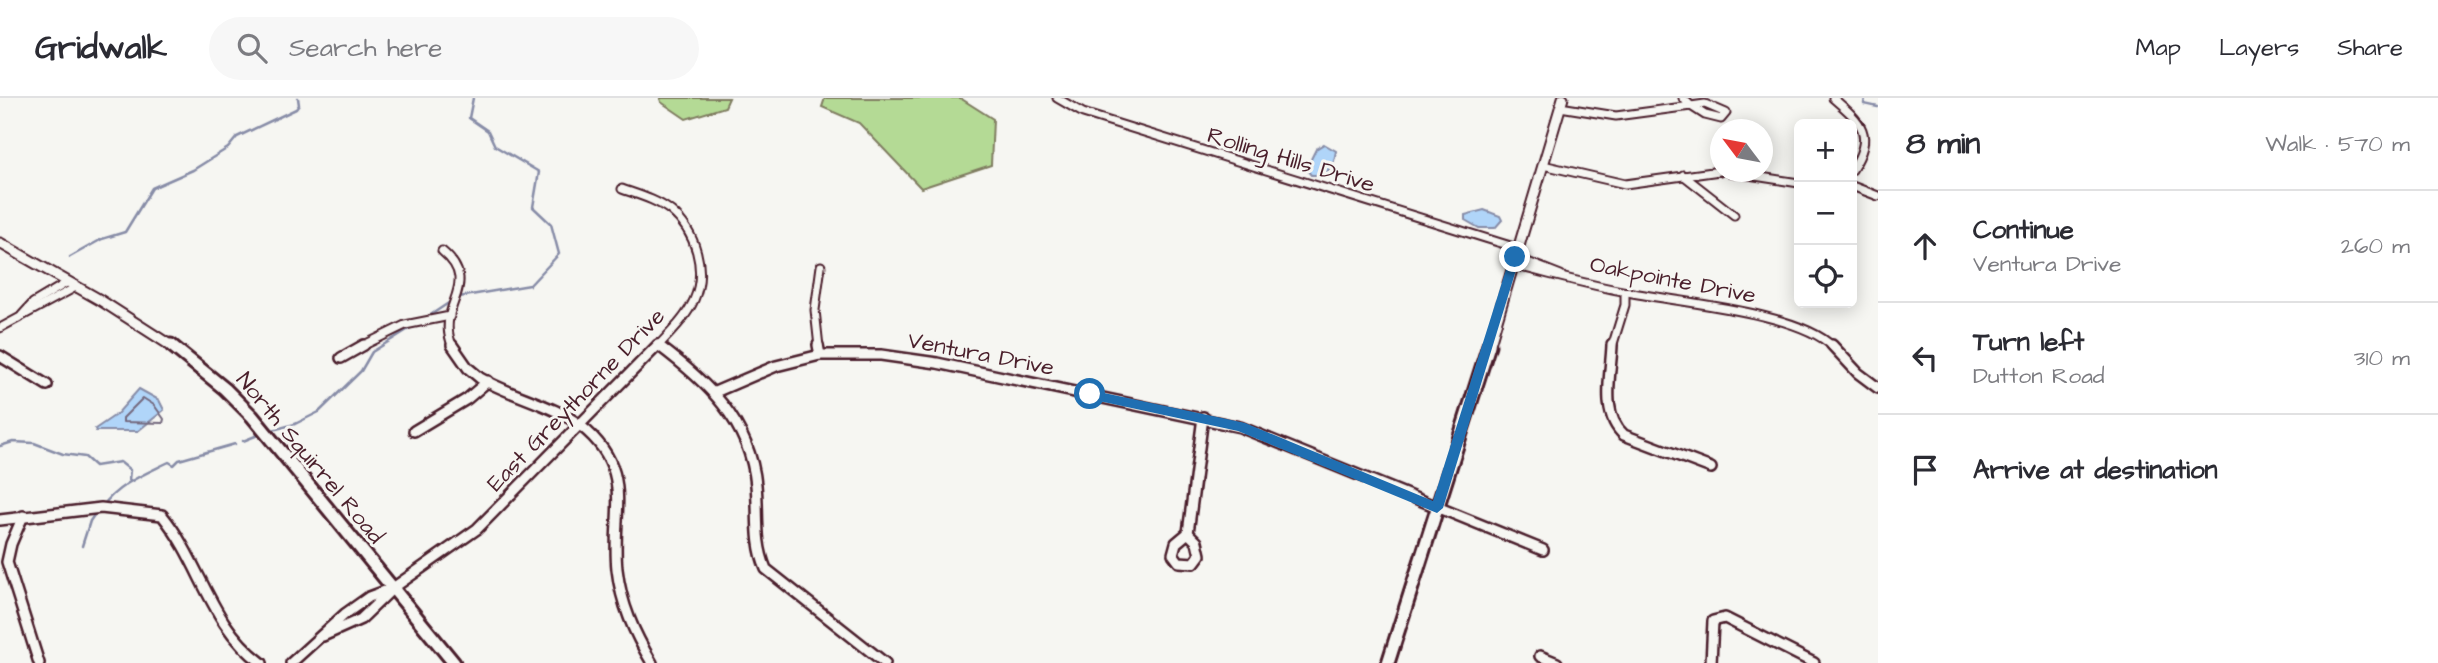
<!DOCTYPE html>
<meta charset="utf-8">
<style>
body{margin:0;font-family:"Architects Daughter",sans-serif;background:#f7f7f7;color:#2b2b33}
.controls{position:absolute;right:21px;top:21px;display:grid;overflow:hidden;border-radius:10px;box-shadow:0 4px 18px #0003}
.controls button{width:63px;height:63px;display:grid;place-items:center;padding:0;border:0;border-bottom:2px solid #e1e1e2;background:#fff;color:#2b2b33;font:35px sans-serif}
.compass{position:absolute;left:1710px;top:21px;width:63px;height:63px;border-radius:50%;background:#fff;box-shadow:0 4px 18px #0003;rotate:302deg}
.stop{position:absolute;width:21px;height:21px;margin:-16px;border:5px solid #1f6fb2;border-radius:50%;background:#fff}
.stop.end{background:#1f6fb2;border-color:#fff;box-shadow:0 2px 7px #0008}
.list{margin:0;padding:0;list-style:none}
h2{display:flex;justify-content:space-between;align-items:center;height:91px;margin:0;padding:0 28px;font-size:30px}
h2 small{font-size:23px;font-weight:400;color:#7c7c81}
.list li{display:grid;grid-template-columns:46px 1fr auto;gap:21px;align-items:center;box-sizing:border-box;height:112px;padding:0 28px;border-top:2px solid #e1e1e2}
.list b{display:block;font-size:26px;white-space:nowrap}
.list p{margin:0;font-size:23px;white-space:nowrap;color:#7c7c81}
.list em{font-size:23px;font-style:normal;color:#7c7c81}
.icon{flex:none;width:38px;height:38px;fill:none;stroke:currentColor;stroke-width:2;stroke-linecap:round;stroke-linejoin:round}
.map{position:relative;flex:none;width:1878px;height:565px;overflow:hidden}
header{display:flex;align-items:center;gap:42px;box-sizing:border-box;height:98px;padding:0 35px;background:#fff;border-bottom:2px solid #e1e1e2}
header strong{font-size:33px}
nav{display:flex;gap:38px;margin-inline-start:auto;font-size:24px}
.search{width:490px;height:63px;background:#f7f7f7;display:flex;align-items:center;gap:18px;box-sizing:border-box;padding:0 24px;border-radius:38px;color:#7c7c81;font-size:26px}
main{display:flex}
aside{flex:1;background:#fff}
.map>svg:first-child{display:block}
</style>
<header>
<strong>Gridwalk</strong>
<div class="search"><svg class="icon" aria-label="search" viewBox="0 0 24 24"><circle cx="10" cy="10" r="6"/><path d="M15 15l6 6"/></svg>Search here</div>
<nav><a>Map</a><a>Layers</a><a>Share</a></nav>
</header>
<main>
<div class="map">
<svg width="1878" height="565" viewBox="0 0 1878 565">
<rect width="100%" height="100%" fill="#f6f6f2"/>
<filter id="ink" filterUnits="userSpaceOnUse"><feTurbulence type="fractalNoise" baseFrequency=".0143" numOctaves="2"/><feDisplacementMap in="SourceGraphic" scale="14" xChannelSelector="R" yChannelSelector="G"/><feConvolveMatrix kernelMatrix="1 2 1 2 8 2 1 2 1" color-interpolation-filters="sRGB"/></filter>
<g filter="url(#ink)">
<!-- green -->
<g fill="#b4da95" stroke="#7f7c60" stroke-width="2">
<polygon points="660,0 729,0 725,9 686,21 661,4"/>
<polygon points="825,0 960,0 993,21 991,67 921,90 859,25 822,9"/>
</g>
<!-- water -->
<g fill="#b0d5f9" stroke="#878ca7" stroke-width="2">
<polygon points="1324,46 1336,53 1334,63 1325,77 1311,77 1306,71 1316,51"/>
<polygon points="1484,112 1500,118 1502,122 1495,130 1479,130 1465,122 1465,117"/>
<polygon points="139,291 159,302 164,312 138,333 96,333 95,331 117,316"/>
</g>
<g fill="none" stroke-linecap="round" stroke-linejoin="round">
<!-- shore -->
<polygon stroke="#73687d" stroke-width="2" points="143,300 154,307 164,321 163,325 123,324 123,320"/>
<!-- stream -->
<g stroke="#878ca7" stroke-width="2.5">
<polyline points="1865,0 1864,6 1878,9"/>
<polyline points="70,159 102,141 125,134 152,90 193,72 228,50 237,39 296,11 299,7 298,0"/>
<polyline points="459,199 530,187 559,156 551,126 533,109 539,74 495,48 488,33 469,20 473,0"/>
<polyline points="426,220 453,202"/>
<polyline points="269,333 295,326 319,314 361,273 372,254 412,229"/>
<polyline points="243,343 263,335"/>
<polyline points="0,348 13,344 34,345 63,356 85,359 95,368 120,364 130,372 129,382 132,383"/>
<path d="M102 409C118 386 145 376 169 364L174 367 179 362 235 346"/>
<polyline points="82,448 90,423 97,413"/>
</g>
<!-- street-far1 casing -->
<g stroke="#4a1f2b" stroke-width="11">
<g id="street-far1">
<polyline points="1057,0 1083,15 1517,150"/>
<path d="M1833 0C1862 25 1875 36 1852 72"/>
<polygon points="1705,6 1726,15 1721,21 1705,17 1691,8"/>
<polyline points="1560,9 1616,18 1691,8 1683,0"/>
<polyline points="1543,67 1625,86 1720,73"/>
<polyline points="1729,74 1799,85"/>
<polyline points="1683,77 1734,117"/>
<polyline points="1852,88 1878,98"/>
<path d="M622 91C639 97 657 102 671 113 696 134 707 172 694 202 686 220 670 235 657 249"/>
<path d="M442 153C484 188 433 208 453 249"/>
<polyline points="1515,159 1561,177"/>
<path d="M1512 167C1550 176 1589 187 1627 194 1677 204 1800 214 1833 249"/>
<polyline points="22,217 33,205 68,184"/>
<polyline points="0,230 76,189"/>
<polyline points="658,247 660,249"/>
<polyline points="360,249 405,227 450,218"/>
<polyline points="819,249 815,212 821,168"/>
<polyline points="1612,249 1625,207 1625,194"/>
</g>
</g>
<!-- street casing -->
<g stroke="#4a1f2b" stroke-width="14">
<g id="street">
<path d="M452 247 468 270 480 280C511 298 554 307 581 328 636 372 611 414 617 471 621 506 634 535 652 565"/>
<path d="M658 247C706 283 750 323 756 387 759 416 754 443 766 471L885 565"/>
<polyline points="818,247 820,257"/>
<path d="M1612 247C1611 277 1600 316 1624 337L1711 370"/>
<polyline points="1832,247 1858,275 1878,290"/>
<polyline points="0,258 47,287"/>
<polyline points="341,260 364,247"/>
<polyline points="715,294 776,268 820,257 881,257 937,265 1240,329 1543,452"/>
<polyline points="414,333 467,301 488,283"/>
<polyline points="23,418 11,446 7,464 39,565"/>
<path d="M0 422 101 410 162 417C202 466 209 526 262 565"/>
<polygon points="1188,435 1197,444 1200,457 1194,465 1179,464 1173,456 1176,445"/>
<polyline points="1188,435 1203,319"/>
<polyline points="323,538 361,521 391,492"/>
<polyline points="1540,558 1557,565"/>
<polyline points="291,565 345,516 369,499 393,490 477,431 658,247"/>
<polyline points="1711,565 1713,523 1725,520 1814,565"/>
</g>
</g>
<!-- secondary-far1 casing -->
<g stroke="#4a1f2b" stroke-width="13">
<g id="secondary-far1">
<polyline points="0,145 100,202 173,249"/>
<polyline points="1489,249 1563,0"/>
</g>
</g>
<!-- secondary casing -->
<g stroke="#4a1f2b" stroke-width="17">
<g id="secondary">
<polyline points="171,247 225,291 252,318 454,565"/>
<polyline points="1388,565 1489,247"/>
</g>
</g>
<!-- street-far1 -->
<use href="#street-far1" stroke="#f6f6f2" stroke-width="7"/>
<!-- street -->
<use href="#street" stroke="#f6f6f2" stroke-width="9"/>
<!-- secondary-far1 -->
<use href="#secondary-far1" stroke="#f6f6f2" stroke-width="9"/>
<!-- secondary -->
<use href="#secondary" stroke="#f6f6f2" stroke-width="11"/>
</g>
</g>
<!-- route -->
<polygon fill="#1f6fb2" points="1515,155 1520,159 1443,410 1437,415 1238,333 1090,301 1084,296 1090,292 1245,325 1433,403 1510,159"/>
<g text-anchor="middle" dominant-baseline="central" stroke-width="6" stroke-linejoin="round" paint-order="stroke">
<!-- street labels -->
<g font-size="23" fill="#4a1f2b" stroke="#f6f6f2">
<text transform="translate(1291 62) rotate(17)">Rolling Hills Drive</text>
<text transform="translate(1673 182) rotate(11)">Oakpointe Drive</text>
<text transform="translate(981 256) rotate(11)">Ventura Drive</text>
<text transform="translate(576 302) rotate(-46)">East Greythorne Drive</text>
<text transform="translate(310 360) rotate(50)">North Squirrel Road</text>
</g>
</g>
</svg>
<div class="controls">
<button>+</button>
<button>−</button>
<button><svg class="icon" aria-label="locate" viewBox="0 0 24 24"><circle cx="12" cy="12" r="6"/><path d="M12 2v4M12 18v4M2 12h4M18 12h4"/></svg></button>
</div>
<svg class="compass" viewBox="-18 -18 36 36"><path d="M0-13l5 13h-10z" fill="#e53935"/><path d="M0 13l5-13h-10z" fill="#7c7c81"/></svg>
<div class="stop" style="left:1090px;top:296px"></div>
<div class="stop end" style="left:1515px;top:159px"></div>
</div>
<aside>
<h2>8 min<small>Walk · 570 m</small></h2>
<ul class="list">
<li><svg class="icon" aria-label="ahead" viewBox="0 0 24 24"><path d="M12 20V5M6 11l6-6 6 6"/></svg><div><b>Continue</b><p>Ventura Drive</p></div><em>260 m</em></li>
<li><svg class="icon" aria-label="left" viewBox="0 0 24 24"><path d="M17 20v-9H6M10 6l-5 5 5 5"/></svg><div><b>Turn left</b><p>Dutton Road</p></div><em>310 m</em></li>
<li><svg class="icon" aria-label="arrive" viewBox="0 0 24 24"><path d="M6 21V4h12l-3 4 3 4H6"/></svg><div><b>Arrive at destination</b></div></li>
</ul>
</aside>
</main>
